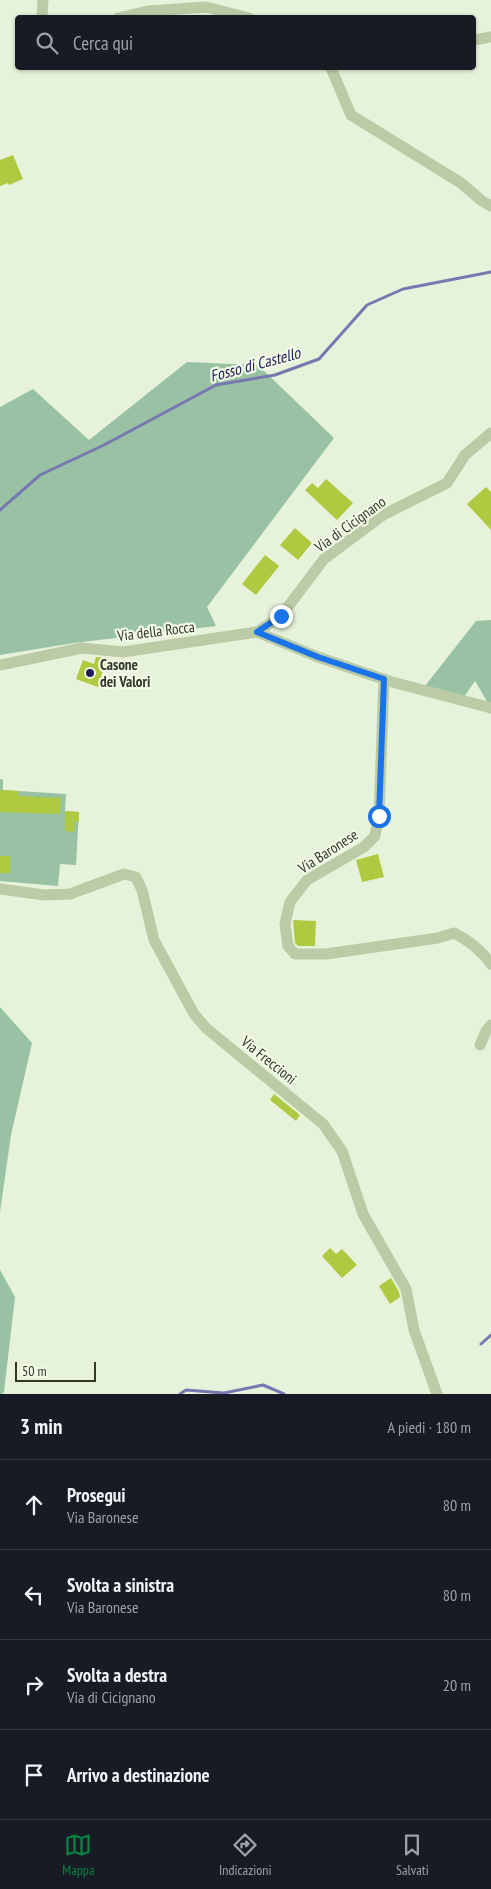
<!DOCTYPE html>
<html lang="it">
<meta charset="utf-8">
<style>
body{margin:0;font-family:"PT Sans Narrow",sans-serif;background:#20242c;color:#f1f3f6}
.scale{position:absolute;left:15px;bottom:12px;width:81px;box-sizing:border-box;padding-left:5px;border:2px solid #323627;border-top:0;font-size:14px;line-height:18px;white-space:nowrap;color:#323627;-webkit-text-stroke:4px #f0fae6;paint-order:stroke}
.stop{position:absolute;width:15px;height:15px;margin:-11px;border:4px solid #1a73e8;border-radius:50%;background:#fff}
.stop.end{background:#1a73e8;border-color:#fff;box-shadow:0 1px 5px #0008}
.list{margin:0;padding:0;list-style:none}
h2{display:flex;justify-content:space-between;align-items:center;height:65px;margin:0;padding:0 20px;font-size:21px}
h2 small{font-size:16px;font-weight:400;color:#9ea1a6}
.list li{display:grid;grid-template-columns:32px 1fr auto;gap:15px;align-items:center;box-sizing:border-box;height:90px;padding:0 20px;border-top:1px solid #363941}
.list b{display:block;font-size:19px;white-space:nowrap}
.list p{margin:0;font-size:16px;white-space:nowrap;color:#9ea1a6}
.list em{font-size:16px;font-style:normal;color:#9ea1a6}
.icon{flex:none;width:28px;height:28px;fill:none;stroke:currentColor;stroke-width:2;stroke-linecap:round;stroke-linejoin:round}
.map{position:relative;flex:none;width:491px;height:1394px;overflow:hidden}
.search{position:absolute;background:#171b24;box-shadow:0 1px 4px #0004;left:15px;right:15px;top:15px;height:55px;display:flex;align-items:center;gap:12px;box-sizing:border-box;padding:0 18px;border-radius:5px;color:#9ea1a6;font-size:19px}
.sheet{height:425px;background:#171b24}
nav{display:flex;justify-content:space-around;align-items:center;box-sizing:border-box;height:70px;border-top:1px solid #363941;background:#171b24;font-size:14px;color:#9ea1a6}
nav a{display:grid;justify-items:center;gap:2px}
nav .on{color:#0b8043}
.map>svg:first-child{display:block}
</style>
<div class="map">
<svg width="491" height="1394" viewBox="0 0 491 1394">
<rect width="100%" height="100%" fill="#e6f2da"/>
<!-- green -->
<g fill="#99c2a5">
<polygon points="187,362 258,365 334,438 207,607 216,626 74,643 0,655 0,407 33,389 89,440"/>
<polygon points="491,620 491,704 488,703 475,681 464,697 425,686 476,621"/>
<polygon points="0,779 3,780 3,790 66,794 65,811 79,812 76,865 60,864 58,886 0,881"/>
<polygon points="0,1007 32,1043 11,1135 0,1212"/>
<polygon points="0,1270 15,1297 4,1392 2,1394 0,1394"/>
</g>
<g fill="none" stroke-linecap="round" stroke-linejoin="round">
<!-- stream -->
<g stroke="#7778b0" stroke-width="3">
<polyline points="0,510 40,475 104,445 216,385 275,375 319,359 367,305 403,289 491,272"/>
<polyline points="481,1344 491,1335"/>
<polyline points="180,1394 186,1390 224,1393 263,1385 284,1394"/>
</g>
</g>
<!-- building -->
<g fill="#afca40">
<polygon points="13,155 23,179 9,185 8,183 0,186 0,160"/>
<polygon points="326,479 353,503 337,520 305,490 312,483 318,488"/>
<polygon points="486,487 491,492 491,530 467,504"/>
<polygon points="295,528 312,543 298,560 280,545"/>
<polygon points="265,555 279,566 256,595 242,584"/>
<polygon points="96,657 109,658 108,667 104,667 98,687 76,679 83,660 94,664"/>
<polygon points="0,790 19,791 18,796 61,798 60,814 0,812"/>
<polygon points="65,811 79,812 79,822 75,821 74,832 65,831"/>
<polygon points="378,854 384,877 362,882 356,860"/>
<rect x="0" y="856" width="10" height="17"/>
<polygon points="293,920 316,921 315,946 298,946 295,943"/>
<polygon points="274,1094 300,1115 296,1121 270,1100"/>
<polygon points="330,1248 336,1254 342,1249 357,1265 342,1278 322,1256"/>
<polygon points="391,1278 399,1292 400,1297 390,1304 379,1286"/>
</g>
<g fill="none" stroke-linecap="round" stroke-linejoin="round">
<!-- minor -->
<g stroke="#bbcba5" stroke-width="11">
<polyline points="42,18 43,0"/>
<polyline points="118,18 148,11 206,7 249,18"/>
<polyline points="474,40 491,37"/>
<polyline points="331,68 351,115 461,183 482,201 491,206"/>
<polyline points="257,632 318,657 392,682 491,708"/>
<polyline points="0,665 82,648 123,652 257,632 281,616 324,559 383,515 447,483 465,455 491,433"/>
<path d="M384 679 379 816 375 836 364 847 307 880 290 902 285 924 288 946 295 954H326L438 938 454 933C468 940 482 951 491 964"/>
<polyline points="0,889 44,895 70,894 124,874 136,877 142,890 154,940 194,1014 206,1028 323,1124 342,1151 363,1214 406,1289 414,1330 437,1394"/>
<polyline points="480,1045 486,1031 491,1025"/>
</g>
</g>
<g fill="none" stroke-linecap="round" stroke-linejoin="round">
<!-- route -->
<polyline stroke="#1a73e8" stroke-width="6" points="281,616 257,632 318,657 384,679 379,816"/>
</g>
<!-- markers -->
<circle fill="#1c1b59" stroke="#f0fae6" stroke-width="2" cx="90" cy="673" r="5"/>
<g text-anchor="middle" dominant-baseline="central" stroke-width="4.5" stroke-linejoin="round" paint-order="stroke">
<!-- street labels -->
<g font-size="15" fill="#323627" stroke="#f0fae6">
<text transform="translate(350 524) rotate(-36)">Via di Cicignano</text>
<text transform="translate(156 631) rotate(-7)">Via della Rocca</text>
<text transform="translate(328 851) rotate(-33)">Via Baronese</text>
<text transform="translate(269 1060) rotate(39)">Via Freccioni</text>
</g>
<!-- poi labels -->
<g font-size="15" font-weight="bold" fill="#323627" stroke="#f0fae6" text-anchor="start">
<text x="100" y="664">Casone<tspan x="100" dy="17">dei Valori</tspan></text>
</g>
<!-- water labels -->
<g font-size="16" font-style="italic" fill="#1c1b59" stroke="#f0fae6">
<text transform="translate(255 364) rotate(-15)">Fosso di Castello</text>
</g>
</g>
</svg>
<div class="scale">50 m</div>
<div class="stop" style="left:379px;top:816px"></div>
<div class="stop end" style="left:281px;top:616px"></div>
<div class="search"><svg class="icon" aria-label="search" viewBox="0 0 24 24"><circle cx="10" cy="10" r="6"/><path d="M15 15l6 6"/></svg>Cerca qui</div>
</div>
<section class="sheet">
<h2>3 min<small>A piedi · 180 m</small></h2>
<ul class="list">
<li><svg class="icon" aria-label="ahead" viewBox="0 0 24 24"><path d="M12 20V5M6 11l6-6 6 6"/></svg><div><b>Prosegui</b><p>Via Baronese</p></div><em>80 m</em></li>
<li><svg class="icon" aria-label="left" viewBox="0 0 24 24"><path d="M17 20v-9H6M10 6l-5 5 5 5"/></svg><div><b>Svolta a sinistra</b><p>Via Baronese</p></div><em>80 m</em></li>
<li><svg class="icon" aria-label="right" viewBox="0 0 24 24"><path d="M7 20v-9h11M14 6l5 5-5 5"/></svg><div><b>Svolta a destra</b><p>Via di Cicignano</p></div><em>20 m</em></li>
<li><svg class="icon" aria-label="arrive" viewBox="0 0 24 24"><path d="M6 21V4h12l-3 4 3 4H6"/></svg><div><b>Arrivo a destinazione</b></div></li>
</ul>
</section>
<nav>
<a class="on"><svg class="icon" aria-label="map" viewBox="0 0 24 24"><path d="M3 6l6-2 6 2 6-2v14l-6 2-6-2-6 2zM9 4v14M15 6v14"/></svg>Mappa</a>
<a><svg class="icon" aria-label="directions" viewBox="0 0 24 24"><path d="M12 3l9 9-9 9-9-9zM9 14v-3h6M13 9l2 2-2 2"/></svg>Indicazioni</a>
<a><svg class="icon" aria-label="saved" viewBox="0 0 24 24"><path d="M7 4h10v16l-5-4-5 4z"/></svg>Salvati</a>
</nav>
